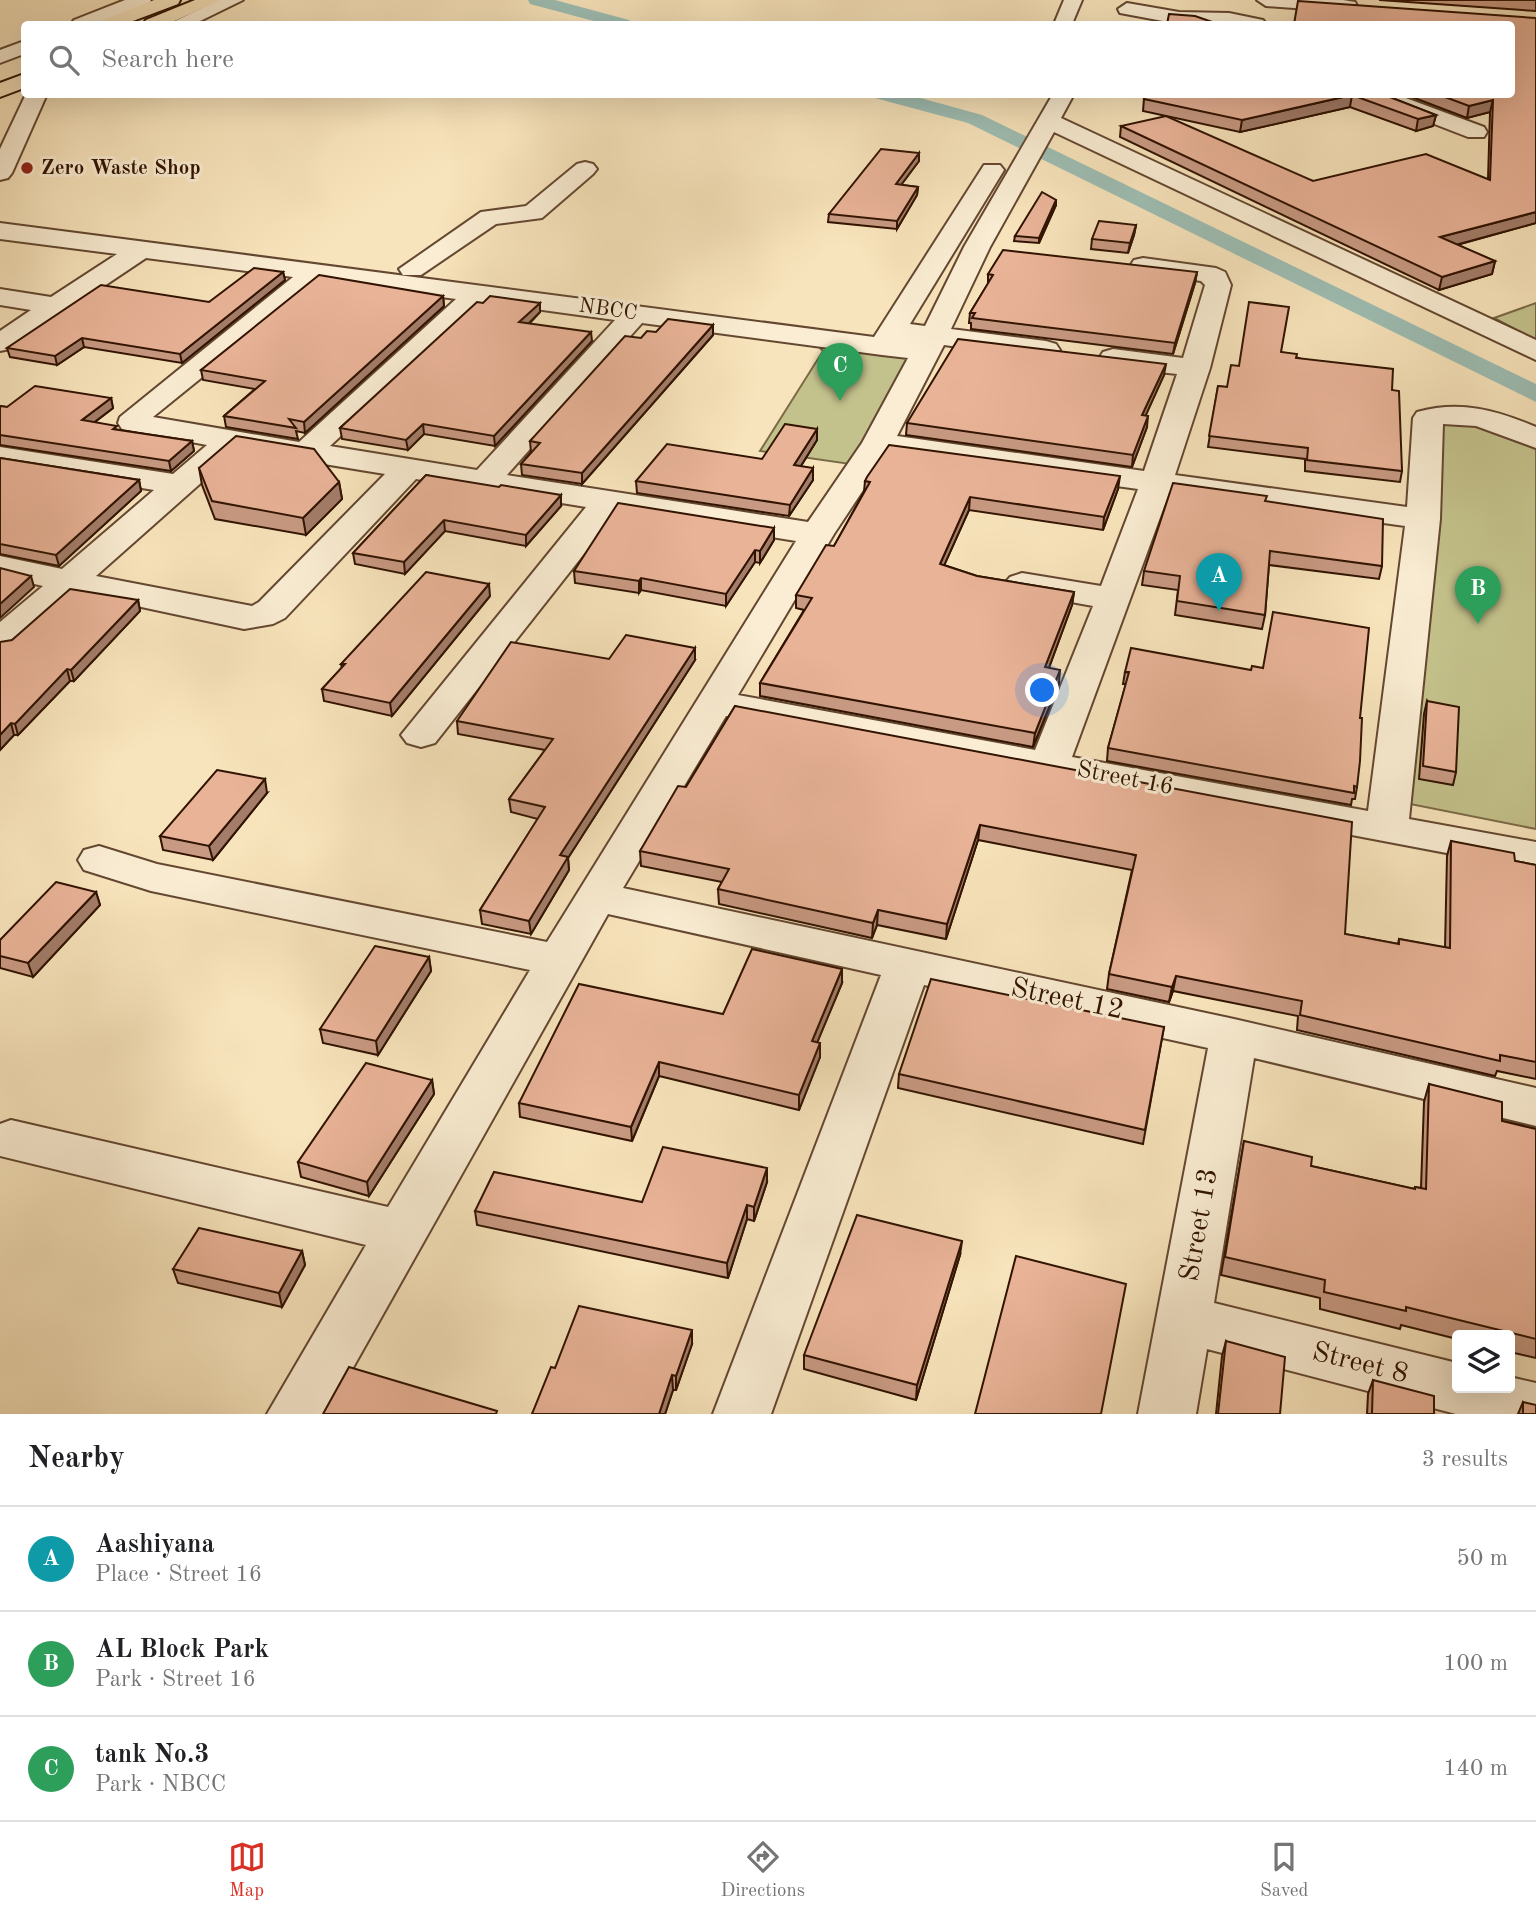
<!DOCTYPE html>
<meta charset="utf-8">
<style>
body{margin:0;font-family:"Old Standard TT",serif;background:#f6f6f6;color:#202124}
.controls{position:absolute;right:21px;bottom:21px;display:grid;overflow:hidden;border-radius:7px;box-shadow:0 7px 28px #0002}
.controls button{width:63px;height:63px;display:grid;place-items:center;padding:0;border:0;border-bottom:2px solid #e0e0e0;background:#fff;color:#202124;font:35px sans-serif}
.you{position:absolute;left:1043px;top:691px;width:24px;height:24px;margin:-18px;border:5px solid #fff;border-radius:50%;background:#1a73e8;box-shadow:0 0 0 10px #1a73e833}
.badge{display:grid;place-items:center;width:46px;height:46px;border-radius:50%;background:#d93025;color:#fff;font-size:23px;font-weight:700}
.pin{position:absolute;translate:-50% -58px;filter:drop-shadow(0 2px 4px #0008)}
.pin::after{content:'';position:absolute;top:37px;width:24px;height:21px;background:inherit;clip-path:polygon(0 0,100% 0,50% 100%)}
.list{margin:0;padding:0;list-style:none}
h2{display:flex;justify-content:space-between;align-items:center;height:91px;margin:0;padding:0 28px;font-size:30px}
h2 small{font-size:23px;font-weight:400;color:#757577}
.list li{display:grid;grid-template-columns:46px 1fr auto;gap:21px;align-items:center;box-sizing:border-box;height:105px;padding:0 28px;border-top:2px solid #e0e0e0}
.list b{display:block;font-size:26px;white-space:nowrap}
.list p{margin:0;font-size:23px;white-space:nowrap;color:#757577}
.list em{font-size:23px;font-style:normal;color:#757577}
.icon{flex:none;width:38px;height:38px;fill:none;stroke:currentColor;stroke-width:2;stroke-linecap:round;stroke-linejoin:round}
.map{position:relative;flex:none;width:1536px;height:1414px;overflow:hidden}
.search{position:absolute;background:#fff;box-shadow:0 7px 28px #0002;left:21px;right:21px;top:21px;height:77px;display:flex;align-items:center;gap:18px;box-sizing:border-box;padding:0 24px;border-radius:7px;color:#757577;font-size:26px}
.sheet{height:406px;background:#fff}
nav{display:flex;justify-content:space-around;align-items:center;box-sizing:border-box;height:98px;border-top:2px solid #e0e0e0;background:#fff;font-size:19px;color:#757577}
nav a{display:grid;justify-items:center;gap:4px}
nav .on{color:#d93025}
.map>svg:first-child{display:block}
</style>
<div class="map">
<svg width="1536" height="1414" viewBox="0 0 1536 1414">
<rect width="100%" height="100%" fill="#f8e4bc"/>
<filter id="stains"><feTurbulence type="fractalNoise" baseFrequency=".00286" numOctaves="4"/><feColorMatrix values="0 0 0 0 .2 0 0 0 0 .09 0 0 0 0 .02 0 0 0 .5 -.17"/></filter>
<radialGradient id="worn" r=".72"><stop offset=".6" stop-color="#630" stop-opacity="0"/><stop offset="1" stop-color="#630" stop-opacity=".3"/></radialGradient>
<!-- green -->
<g fill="#c4c28c" stroke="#7a6a46" stroke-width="2">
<polygon points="1536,303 1536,340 1494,318"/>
<polygon points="815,343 919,352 850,464 760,451 823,351"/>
<polygon points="1442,422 1497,428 1536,447 1536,829 1400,802"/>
</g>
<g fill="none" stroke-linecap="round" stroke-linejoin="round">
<!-- canal -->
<g fill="#9dbeb4" fill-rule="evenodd">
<polygon points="528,0 555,0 629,20 632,24 605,24 530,4"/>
<polygon points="873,94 906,94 982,115 1536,384 1536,402 968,123 875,98"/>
</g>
<!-- minor casing -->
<g stroke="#634730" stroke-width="4">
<g id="minor">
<polygon points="125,0 151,0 149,4 97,24 71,24 74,20"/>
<polygon points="218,0 243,0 194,24 169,24"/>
<polygon points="1064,0 1082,0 1072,24 1054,24"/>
<polygon points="1257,0 1343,0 1355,2 1357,6 1348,12 1266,6"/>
<polygon points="1127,3 1179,12 1229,13 1263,20 1266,24 1179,24 1120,13 1118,9"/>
<polygon points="24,41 24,54 0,63 0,50"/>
<polygon points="26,94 47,94 12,173 8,178 0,180 0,149"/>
<path d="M1053 94H1074L1061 118 1536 340V360L1054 132 990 247 951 329 1046 341 1056 344 1060 350 1056 356 1046 359 944 345 897 436 1144 471 1177 374 1113 367 1103 364 1099 358 1103 352 1113 349 1183 358 1205 285 1201 281 1134 272 1130 266 1134 260 1143 258 1216 268 1225 272 1231 285 1210 368 1175 475 1407 507 1413 418 1417 412C1460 400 1496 410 1536 427V448L1476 426 1443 424 1440 519 1409 819 1536 842V870L726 716 623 888 1234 1019 1536 1088V1126L1254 1058 1214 1303 1457 1363V1388H1510V1377L1536 1383V1414H1456L1207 1349 1196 1414H1138L1208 1048 924 985 771 1414H713L881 975 608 914 327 1414H267L366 1245 0 1156V1124L11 1120 388 1207 530 970 151 891 84 870 78 860 84 850 99 846 157 864 547 942 796 541 617 512 435 743 421 747 407 743 401 735 586 507 416 479 285 618 273 624 244 629 76 593 13 649 0 652V622L43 586 0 576V556L62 569 154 490 0 465V447L173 474 207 445 122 429 118 423 120 417 293 277 146 258 10 349 0 351V331L31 310 0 305V289L51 297 117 254 0 239V223L874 337 984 165H1000L1004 170 910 324 925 326 964 247ZM321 281 456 299 299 442 153 417ZM484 302 615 320 477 470 330 446ZM642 323 882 355 908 358 862 443 808 522 507 475ZM238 450 385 474 259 602 252 606 96 576ZM887 454 1138 489 1101 586 1022 573 1010 577 1004 584 1010 591 1093 606 1035 750 738 695 834 534ZM1169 493 1405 526 1368 811 1072 757Z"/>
<polygon points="1364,94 1395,94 1484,127 1487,132 1484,137 1468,137 1367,98"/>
<polygon points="585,162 593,164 597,169 593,174 542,218 496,224 421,275 403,275 399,269 481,212 526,206 577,164"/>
</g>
</g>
<!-- major casing -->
<g stroke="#311301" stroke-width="4">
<g id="major">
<polygon points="154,0 180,0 178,4 125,24 99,24 102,20"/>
<polygon points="195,0 220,0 168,24 143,24 146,20"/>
<polygon points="24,74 24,88 0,97 0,83"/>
</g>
</g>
<!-- minor -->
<use href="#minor" fill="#faedd3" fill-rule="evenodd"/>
<!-- major -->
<use href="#major" fill="#f8e4bc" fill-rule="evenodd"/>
</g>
<!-- wall -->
<g fill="#c89a83" stroke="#311301" stroke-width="2">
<polygon points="1379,0 1536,0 1536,11"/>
<polygon points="1382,94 1436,115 1433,126 1416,131 1350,107 1240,132 1143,111 1144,99"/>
<polygon points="1404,94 1511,94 1536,223 1457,245 1495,261 1492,274 1439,290 1120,137 1121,126 1313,181 1488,179 1490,112 1467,118"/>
<polygon points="919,153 919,161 901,185 918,187 917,195 897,229 828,222 829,214"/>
<polygon points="1056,205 1039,243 1014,241 1015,236"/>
<polygon points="1136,225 1134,235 1128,253 1091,249 1092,239"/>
<polygon points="283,272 285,280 182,363 84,347 57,365 10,357 7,348 209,302"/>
<polygon points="1197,272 1195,283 1173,354 971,329 971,323 969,323 970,313 988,284 988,274"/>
<polygon points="443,296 444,306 305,433 296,431 298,439 226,427 224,416 255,389 203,380 201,370"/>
<polygon points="483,303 540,303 540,312 529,324 592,341 495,446 424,434 408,450 342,439 340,428"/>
<polygon points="713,325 713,335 582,484 522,475 521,464 531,452 530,441 641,338 656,332"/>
<polygon points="1281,352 1392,390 1402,471 1400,482 1305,471 1305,459 1208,447 1218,386 1227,387"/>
<polygon points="1164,375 1145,416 1147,427 1132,467 906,435 907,423"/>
<polygon points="111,398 113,408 95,422 118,430 192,441 194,451 171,471 0,445 0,406 7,407"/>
<polygon points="817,429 817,440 801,466 813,480 789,516 637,493 636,481 762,459"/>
<polygon points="0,458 139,480 141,491 59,566 0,554"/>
<polygon points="199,468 339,482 342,499 306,535 215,519 202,485"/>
<polygon points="426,475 561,506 526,546 445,531 405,574 355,564 353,553"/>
<polygon points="865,481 1118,489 1103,530 969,510 944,565 977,576 1074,592 1072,605 1049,668 1059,683 1033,747 760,696 760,683 804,610 796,608 796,595 834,546 864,492"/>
<polygon points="1265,501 1382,566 1379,579 1269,565 1265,615 1262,629 1175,615 1178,590 1142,585 1144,571"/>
<polygon points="774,528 774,540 760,563 755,562 726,606 641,590 639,593 575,583 574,571"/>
<polygon points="490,596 392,716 324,701 322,689 342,668 341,664"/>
<polygon points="138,600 140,611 74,681 70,681 18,735 14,735 0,750 12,640"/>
<polygon points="609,659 695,660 568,858 569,870 531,934 482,924 480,910 538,819 511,812 509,799 545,750 458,734 457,721"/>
<polygon points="1125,672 1360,718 1357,787 1355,799 1352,799 1351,805 1107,761 1108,748 1126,684 1123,684"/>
<polygon points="1427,701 1456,772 1453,785 1419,779 1424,714"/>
<polygon points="735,706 1345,934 1398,944 1399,939 1445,948 1447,856 1451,841 1515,861 1536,865 1536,1079 1497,1071 1495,1076 1297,1030 1298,1016 1173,991 1169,1002 1107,989 1109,974 1132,870 978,840 946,939 877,925 872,938 719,904 718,889 722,882 641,866 640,851 686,787"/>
<polygon points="267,793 213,860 163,850 160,836"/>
<polygon points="96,892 100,905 33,977 0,968 0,940"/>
<polygon points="429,957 431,971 378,1055 323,1043 320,1029"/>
<polygon points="842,983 817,1042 820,1057 799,1110 659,1076 632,1141 520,1117 519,1103 723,1014"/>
<polygon points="1164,1027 1143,1144 898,1088 899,1074"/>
<polygon points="432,1080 434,1094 369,1196 301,1177 298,1162"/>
<polygon points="1429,1084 1502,1121 1536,1129 1536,1358 1510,1352 1510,1335 1457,1335 1457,1339 1401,1325 1400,1329 1320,1309 1320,1298 1221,1275 1244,1141 1311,1166 1414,1189 1415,1187 1421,1188 1424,1102"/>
<polygon points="767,1182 754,1221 747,1219 728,1278 477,1225 475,1211 642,1202"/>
<polygon points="302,1251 305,1265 282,1307 178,1283 173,1269"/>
<polygon points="960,1255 916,1400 804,1369 804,1355"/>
<polygon points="1226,1341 1280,1414 1216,1414 1222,1356"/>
<polygon points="692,1344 676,1390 673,1390 665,1414 532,1414 555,1368"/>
<polygon points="1373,1380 1434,1414 1367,1414 1368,1394"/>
<polygon points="1523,1402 1536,1414 1518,1414"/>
</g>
<!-- shaded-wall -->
<g fill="#a37d6a" stroke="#311301" stroke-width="2">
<polygon points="1352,95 1350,107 1240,132 1242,120"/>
<polygon points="1493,100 1490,112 1467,118 1469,106"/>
<polygon points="1436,115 1433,126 1416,131 1418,119"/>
<polygon points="919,153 919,161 895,193 896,184"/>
<polygon points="918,187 917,195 897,229 897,221"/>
<polygon points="1056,200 1056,205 1039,243 1039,238"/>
<polygon points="1536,212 1536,223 1437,250 1440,237"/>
<polygon points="1136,225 1134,235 1128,253 1130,243"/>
<polygon points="1495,261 1492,274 1439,290 1442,277"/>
<polygon points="283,272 285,280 182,363 180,354"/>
<polygon points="1197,272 1195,283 1173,354 1175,343"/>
<polygon points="443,296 444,306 305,433 304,422"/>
<polygon points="540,303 540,312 520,332 519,322"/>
<polygon points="713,325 713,335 582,484 582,473"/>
<polygon points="591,332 592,341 495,446 494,436"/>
<polygon points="82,338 84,347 57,365 55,356"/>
<polygon points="1166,364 1164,375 1141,426 1142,415"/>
<polygon points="111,398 113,408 84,430 82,420"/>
<polygon points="1148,416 1147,427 1132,467 1133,455"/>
<polygon points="423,424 424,434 408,450 406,440"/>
<polygon points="817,429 817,440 794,477 794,465"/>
<polygon points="192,441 194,451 171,471 169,461"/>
<polygon points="813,468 813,480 789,516 790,505"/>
<polygon points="1120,476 1118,489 1103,530 1104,517"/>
<polygon points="139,480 141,491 59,566 56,555"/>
<polygon points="339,482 342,499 306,535 303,518"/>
<polygon points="561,495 561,506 526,546 526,535"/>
<polygon points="970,497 969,510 939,577 940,564"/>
<polygon points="444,520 445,531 405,574 404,562"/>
<polygon points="774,528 774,540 760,563 760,551"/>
<polygon points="755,550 755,562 726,606 726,594"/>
<polygon points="31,576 34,587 0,618 0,604"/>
<polygon points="641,578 641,590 639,593 639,581"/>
<polygon points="489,584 490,596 392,716 390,703"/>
<polygon points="1074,592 1072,605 1044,681 1045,667"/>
<polygon points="138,600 140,611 74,681 71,670"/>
<polygon points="695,648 695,660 568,858 569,870 531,934 529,921 560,855"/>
<polygon points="67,669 70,681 18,735 15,724"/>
<polygon points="1060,670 1059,683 1033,747 1035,733"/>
<polygon points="11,723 14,735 0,750 0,735"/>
<polygon points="265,779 267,793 213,860 209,846"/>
<polygon points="980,825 978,840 946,939 947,924"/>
<polygon points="96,892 100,905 33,977 28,963"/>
<polygon points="878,910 877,925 872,938 873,923"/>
<polygon points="429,957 431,971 378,1055 376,1041"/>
<polygon points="842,969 842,983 812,1055 812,1041"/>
<polygon points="1176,976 1173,991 1169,1002 1172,987"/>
<polygon points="820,1043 820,1057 799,1110 799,1095"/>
<polygon points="659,1062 659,1076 632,1141 631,1127"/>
<polygon points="432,1080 434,1094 369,1196 367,1182"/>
<polygon points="767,1168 767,1182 754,1221 754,1207"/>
<polygon points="747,1205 747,1219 728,1278 727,1263"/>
<polygon points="962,1241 960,1255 916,1400 917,1385"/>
<polygon points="302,1251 305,1265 282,1307 279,1293"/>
<polygon points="692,1330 692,1344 676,1390 676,1376"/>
<polygon points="672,1375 673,1390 665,1414 659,1414"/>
</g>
<!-- building -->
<g fill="#e9b398" stroke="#311301" stroke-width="2">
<polygon points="1298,1 1536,18 1536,212 1440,237 1495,261 1442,277 1121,126 1166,116 1313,181 1426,154 1490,180 1493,100 1469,106 1437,94 1511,94 1511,24 1294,24"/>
<polygon points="1169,14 1195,16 1218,24 1167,24"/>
<polygon points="1146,94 1382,94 1436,115 1418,119 1352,95 1242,120 1144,99"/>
<polygon points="881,149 919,153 896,184 918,187 897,221 829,214"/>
<polygon points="1042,192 1056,200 1039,238 1015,236"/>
<polygon points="1099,221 1136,225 1130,243 1092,239"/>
<polygon points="1003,250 1197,272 1175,343 972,318 975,313 970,313 993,275 988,274"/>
<polygon points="254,268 283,272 180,354 82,338 55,356 7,348 101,285 209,302"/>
<polygon points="319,275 443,296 304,422 289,419 296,428 224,416 265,381 201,370"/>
<polygon points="490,296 540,303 519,322 591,332 494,436 423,424 406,440 340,428 477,302 483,303"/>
<polygon points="1249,302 1289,307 1281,352 1297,354 1296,358 1393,369 1392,390 1399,391 1402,471 1307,460 1308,448 1209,436 1218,386 1227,387 1231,365 1239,366"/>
<polygon points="668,319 713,325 582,473 521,464 540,443 530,441 625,336 641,338 647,331 656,332"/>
<polygon points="958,339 1166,364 1142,415 1148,416 1133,455 907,423"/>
<polygon points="35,386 111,398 82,420 117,426 113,429 192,441 169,461 0,435 0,406 7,407"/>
<polygon points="785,424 817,429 794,465 813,468 790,505 636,481 667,444 762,459"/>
<polygon points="236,436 314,449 339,482 303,518 212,501 199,468"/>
<polygon points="889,445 1120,476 1104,517 970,497 940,564 977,576 1074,592 1045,667 1060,670 1035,733 760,683 812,598 796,595 826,545 834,546 870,482 865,481 867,477"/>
<polygon points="0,458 139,480 56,555 0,544"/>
<polygon points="426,475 499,487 501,485 561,495 526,535 444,520 404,562 353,553"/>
<polygon points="1173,483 1267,496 1265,501 1383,519 1382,566 1270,551 1265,615 1177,601 1180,576 1144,571"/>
<polygon points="618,503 774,528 760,551 755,550 726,594 641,578 639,581 574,571"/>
<polygon points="0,568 31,576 0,604"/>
<polygon points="426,572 489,584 390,703 322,689 345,664 341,664"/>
<polygon points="70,589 138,600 71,670 67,669 15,724 11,723 0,735 0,642 12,640"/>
<polygon points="1273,612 1369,628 1360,718 1362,718 1360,761 1357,787 1354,786 1354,793 1108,748 1129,672 1125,672 1131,648 1251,670 1252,666 1263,668"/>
<polygon points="626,635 695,648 560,855 568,857 529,921 480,910 545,807 509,799 553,739 457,721 511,642 609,659"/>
<polygon points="1427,701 1459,707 1456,772 1423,766"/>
<polygon points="735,706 1352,822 1345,934 1399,944 1399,939 1450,948 1451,841 1514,853 1515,861 1536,865 1536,1062 1500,1055 1500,1061 1300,1015 1302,1001 1176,976 1172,987 1109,974 1136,855 980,825 947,924 878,910 873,923 718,889 729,869 640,851 678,786 686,787"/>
<polygon points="217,770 265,779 209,846 160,836"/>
<polygon points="56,882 96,892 28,963 0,956 0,940"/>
<polygon points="375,946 429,957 376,1041 320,1029"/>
<polygon points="752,949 842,969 812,1041 820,1043 799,1095 659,1062 631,1127 519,1103 579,984 723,1014"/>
<polygon points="931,979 1164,1027 1145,1130 899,1074"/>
<polygon points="366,1063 432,1080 367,1182 298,1162"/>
<polygon points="1429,1084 1502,1102 1502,1121 1536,1129 1536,1339 1406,1307 1406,1311 1324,1292 1325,1280 1225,1257 1244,1141 1312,1157 1311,1166 1415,1189 1415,1187 1426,1189"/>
<polygon points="663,1147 767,1168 754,1207 747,1205 727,1263 475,1211 494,1172 642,1202"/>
<polygon points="857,1215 962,1241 917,1385 804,1355"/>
<polygon points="199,1228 302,1251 279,1293 173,1269"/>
<polygon points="1016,1256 1126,1284 1101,1414 975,1414"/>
<polygon points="579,1306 692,1330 676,1376 672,1375 659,1414 532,1414 551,1367 555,1368"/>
<polygon points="1226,1341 1285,1357 1280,1414 1218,1414"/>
<polygon points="349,1367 497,1411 496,1414 323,1414"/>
<polygon points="1373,1380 1434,1396 1434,1414 1372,1414"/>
<polygon points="1523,1402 1536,1405 1536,1414 1523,1414"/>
</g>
<!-- markers -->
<circle fill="#8f2418" stroke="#faedd3" stroke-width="2.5" cx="27" cy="168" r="7"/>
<g text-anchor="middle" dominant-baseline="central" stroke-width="6" stroke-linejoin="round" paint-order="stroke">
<!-- far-poi labels -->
<g font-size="21" font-weight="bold" fill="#311301" stroke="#faedd3" text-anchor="start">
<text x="41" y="168">Zero Waste Shop</text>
</g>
<!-- far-street labels -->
<g font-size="21" fill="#311301" stroke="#faedd3">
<text transform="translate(608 310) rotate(8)">NBCC</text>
</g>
<!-- street labels -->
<g font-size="24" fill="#311301" stroke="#faedd3">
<text transform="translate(1125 779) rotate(11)">Street 16</text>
</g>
<!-- near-street labels -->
<g font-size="28" fill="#311301" stroke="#faedd3">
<text transform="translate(1067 1000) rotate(12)">Street 12</text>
<text transform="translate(1200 1225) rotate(-80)">Street 13</text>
<text transform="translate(1360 1364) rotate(14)">Street 8</text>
</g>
</g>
<rect width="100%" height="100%" filter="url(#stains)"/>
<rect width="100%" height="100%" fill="url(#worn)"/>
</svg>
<div class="controls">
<button><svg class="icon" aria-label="layers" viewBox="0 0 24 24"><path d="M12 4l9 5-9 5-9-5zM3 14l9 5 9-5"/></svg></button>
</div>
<div class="you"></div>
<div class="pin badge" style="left:1219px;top:611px;background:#0f9aa8">A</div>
<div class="pin badge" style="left:1478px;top:624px;background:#2e9e5b">B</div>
<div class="pin badge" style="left:840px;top:401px;background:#2e9e5b">C</div>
<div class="search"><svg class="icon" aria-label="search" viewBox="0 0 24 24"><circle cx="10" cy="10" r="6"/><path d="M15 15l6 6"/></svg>Search here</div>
</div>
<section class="sheet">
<h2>Nearby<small>3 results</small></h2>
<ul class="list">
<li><span class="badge" style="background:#0f9aa8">A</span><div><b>Aashiyana</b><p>Place · Street 16</p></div><em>50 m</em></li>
<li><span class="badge" style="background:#2e9e5b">B</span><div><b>AL Block Park</b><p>Park · Street 16</p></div><em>100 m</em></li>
<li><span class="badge" style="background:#2e9e5b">C</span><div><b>tank No.3</b><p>Park · NBCC</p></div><em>140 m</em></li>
</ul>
</section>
<nav>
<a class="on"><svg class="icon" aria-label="map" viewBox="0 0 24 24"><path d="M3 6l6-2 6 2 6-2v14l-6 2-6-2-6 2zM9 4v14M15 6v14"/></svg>Map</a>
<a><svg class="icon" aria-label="directions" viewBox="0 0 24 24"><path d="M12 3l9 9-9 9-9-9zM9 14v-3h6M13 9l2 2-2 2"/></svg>Directions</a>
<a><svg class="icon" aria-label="saved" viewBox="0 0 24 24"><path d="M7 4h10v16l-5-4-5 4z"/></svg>Saved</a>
</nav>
